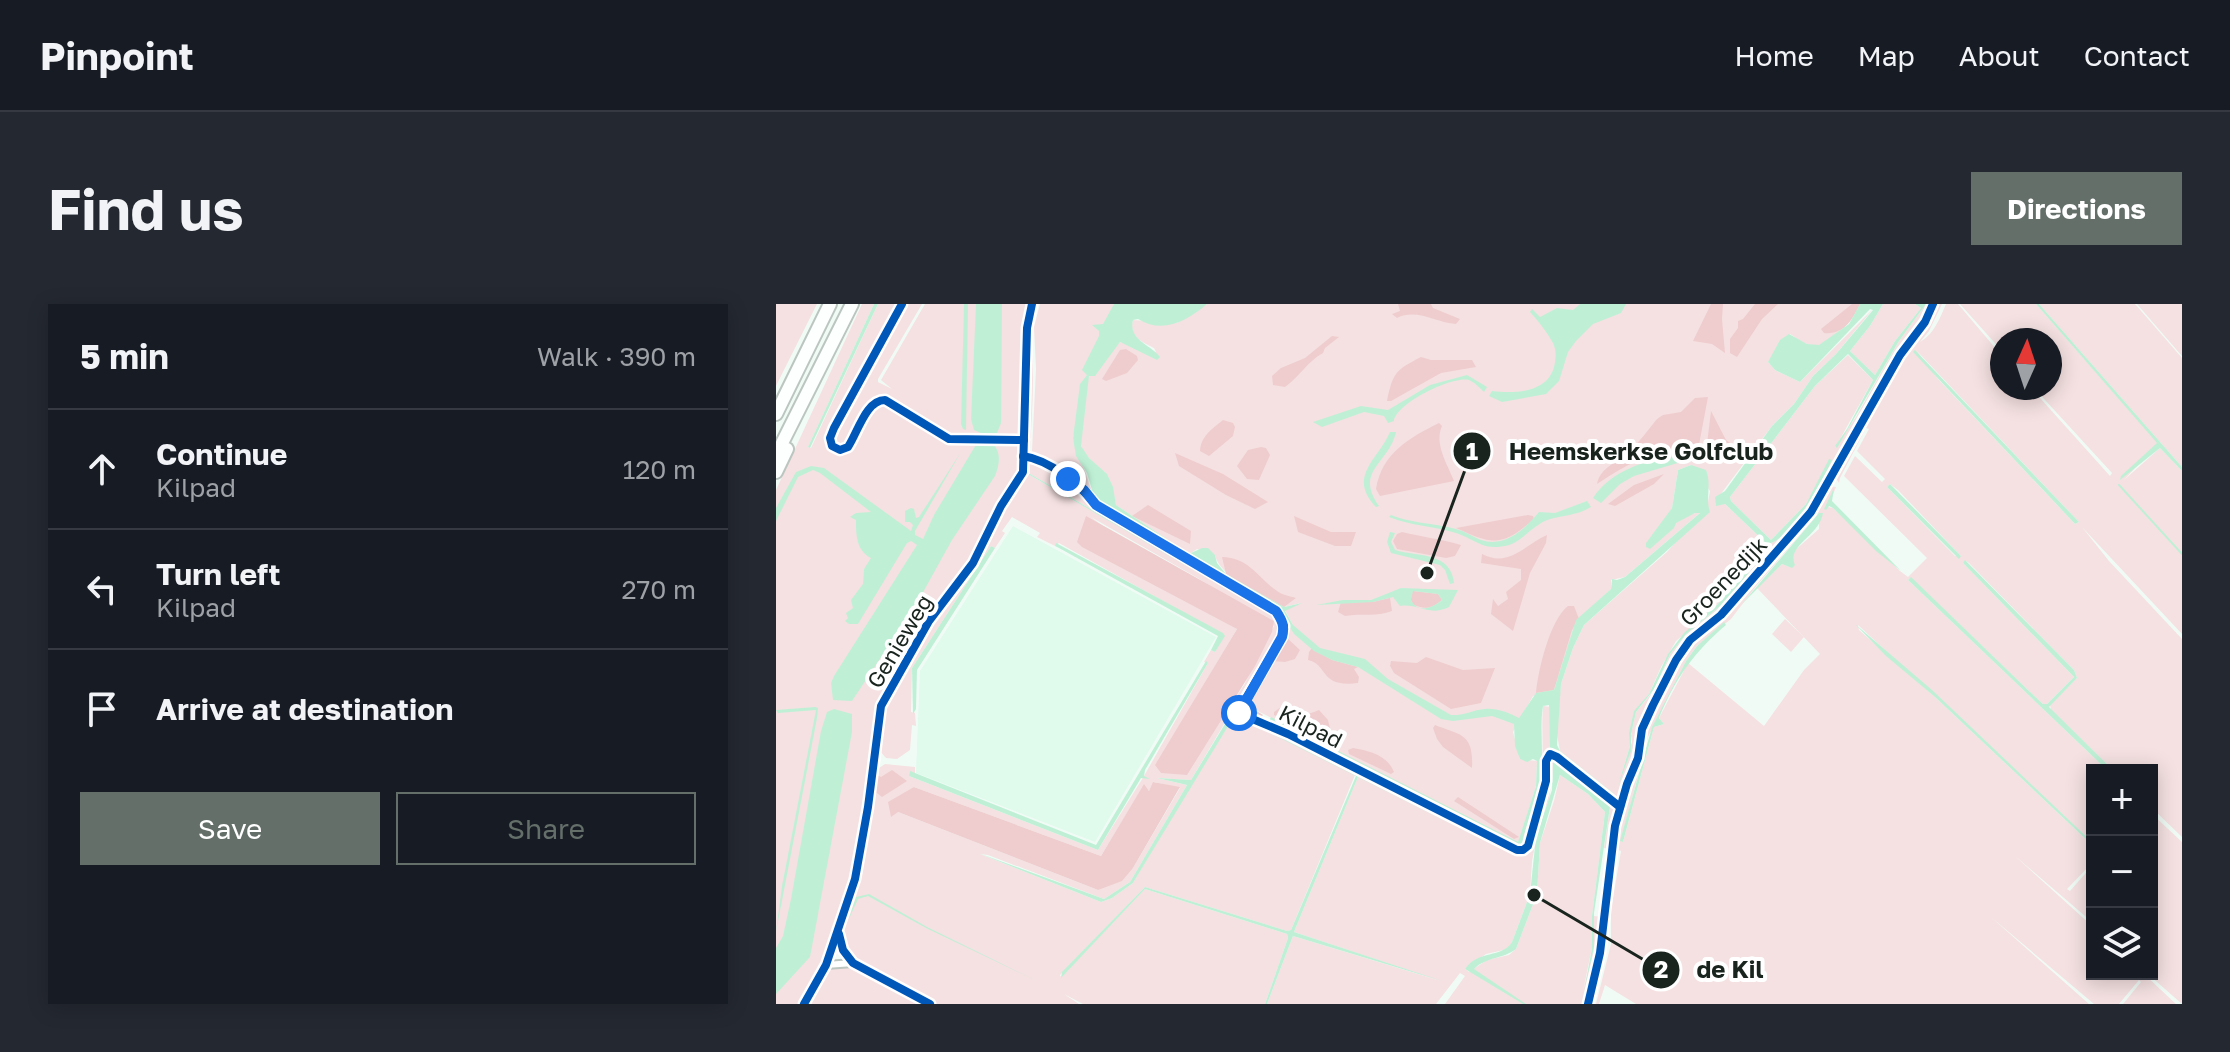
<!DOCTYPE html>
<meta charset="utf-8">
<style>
body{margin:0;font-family:"Golos Text",sans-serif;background:#242831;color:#f1f3f6}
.controls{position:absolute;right:24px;bottom:24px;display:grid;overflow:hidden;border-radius:0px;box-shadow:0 4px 20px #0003}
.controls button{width:72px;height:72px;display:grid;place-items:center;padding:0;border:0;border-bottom:2px solid #363941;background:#171b24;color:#f1f3f6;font:40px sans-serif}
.compass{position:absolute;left:1214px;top:24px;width:72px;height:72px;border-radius:50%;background:#171b24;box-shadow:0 4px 20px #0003;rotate:3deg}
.stop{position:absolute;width:24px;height:24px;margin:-18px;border:6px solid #1a73e8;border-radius:50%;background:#fff}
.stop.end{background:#1a73e8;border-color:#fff;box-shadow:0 2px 8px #0008}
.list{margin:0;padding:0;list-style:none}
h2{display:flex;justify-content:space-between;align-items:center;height:104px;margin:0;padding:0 32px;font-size:34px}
h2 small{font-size:26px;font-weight:400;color:#9ea1a6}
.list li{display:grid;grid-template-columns:52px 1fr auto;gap:24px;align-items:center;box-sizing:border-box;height:120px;padding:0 32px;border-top:2px solid #363941}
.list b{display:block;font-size:30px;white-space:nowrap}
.list p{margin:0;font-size:26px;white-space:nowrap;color:#9ea1a6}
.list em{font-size:26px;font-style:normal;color:#9ea1a6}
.actions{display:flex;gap:16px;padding:24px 32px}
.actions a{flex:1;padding:18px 0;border:2px solid #656f6a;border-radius:0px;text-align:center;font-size:28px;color:#656f6a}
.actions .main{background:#656f6a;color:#fff}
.icon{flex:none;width:44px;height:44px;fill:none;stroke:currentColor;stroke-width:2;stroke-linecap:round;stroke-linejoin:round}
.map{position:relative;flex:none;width:1406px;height:700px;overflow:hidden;border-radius:0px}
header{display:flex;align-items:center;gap:48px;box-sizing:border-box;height:112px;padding:0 40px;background:#171b24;border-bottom:2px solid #363941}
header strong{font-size:38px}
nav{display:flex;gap:44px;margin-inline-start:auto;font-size:28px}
.intro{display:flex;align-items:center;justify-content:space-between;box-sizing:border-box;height:192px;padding:0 48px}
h1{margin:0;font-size:56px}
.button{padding:20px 36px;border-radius:0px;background:#656f6a;color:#fff;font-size:28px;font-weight:700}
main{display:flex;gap:48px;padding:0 48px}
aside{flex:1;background:#171b24;border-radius:0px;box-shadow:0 4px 20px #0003}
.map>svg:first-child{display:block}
</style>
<header>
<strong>Pinpoint</strong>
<nav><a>Home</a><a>Map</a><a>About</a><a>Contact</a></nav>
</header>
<div class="intro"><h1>Find us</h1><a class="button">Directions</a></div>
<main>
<aside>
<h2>5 min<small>Walk · 390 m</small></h2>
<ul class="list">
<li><svg class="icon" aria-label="ahead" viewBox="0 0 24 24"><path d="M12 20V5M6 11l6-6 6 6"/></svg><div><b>Continue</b><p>Kilpad</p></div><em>120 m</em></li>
<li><svg class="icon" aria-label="left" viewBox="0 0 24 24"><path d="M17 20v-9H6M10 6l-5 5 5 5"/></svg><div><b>Turn left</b><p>Kilpad</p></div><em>270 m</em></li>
<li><svg class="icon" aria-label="arrive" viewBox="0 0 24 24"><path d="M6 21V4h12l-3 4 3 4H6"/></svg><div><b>Arrive at destination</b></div></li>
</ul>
<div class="actions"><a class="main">Save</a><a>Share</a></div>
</aside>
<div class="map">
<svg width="1406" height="700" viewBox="0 0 1406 700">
<rect width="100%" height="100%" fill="#f1fbf6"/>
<!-- built -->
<polygon fill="#e0faec" points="237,222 440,333 319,538 140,469 144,367"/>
<!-- green -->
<g fill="#f5e1e1" fill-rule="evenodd">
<polygon points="0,0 41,0 0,82"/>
<polygon points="86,0 98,0 32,143 35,144 102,0 124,0 54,128 53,139 62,148 73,145 97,102 111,95 103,94 97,97 72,141 66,144 58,142 56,136 58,129 128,0 146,0 102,75 102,78 116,85 105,76 149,0 254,0 246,160 203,243 185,271 163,298 102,401 79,564 55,644 25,700 0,700 0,186"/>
<path d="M259 0H262C251 23 258 52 257 76 257 100 255 123 254 147H256L260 65 258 23 264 0H340L311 71 297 134 318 193 327 204 503 306 517 321 509 306 525 299 508 303C488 291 444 274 439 251L421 245 415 249 410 248 340 201C332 164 328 173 307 147L304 139 310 78 314 71 344 38 380 48 378 44C366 38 352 32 357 16L401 19 431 0H1084C1074 17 1056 48 1031 40 1025 38 1019 33 1014 30L992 58 999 66 1024 78 1097 5 1060 50 1037 72 1018 100 996 122 944 191 949 200 991 240C1013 237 1037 191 1048 173L1044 174 1030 200 995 236 955 197 954 193 1039 82 1072 51 1097 76 1059 144 1080 113 1123 37 1150 0H1154L1145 22 1034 206 945 308 917 330 895 358 864 419 842 499 834 545 828 544 834 503 782 457 777 465 773 495 763 521 756 557 754 590 736 638 732 645 710 650 689 665 693 668 711 656 733 651 740 645 761 590 764 539 778 497 784 471 812 490 829 508 816 612V644L807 687 818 643V612L826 613 820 655 808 700H669L689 672 684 669 660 700H491L517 632 665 677 518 628 582 473 622 491 478 419 579 471 515 626 511 627 369 583 284 671 285 673 369 585 511 630 512 634 489 700H307L288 690 303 700H158L75 655 66 642 65 626 82 576 97 468 109 460 139 463V470L133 472 322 546 368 472 432 359 428 358 435 346 439 348 448 331 283 239 279 242 261 233 264 229 236 213 226 227 229 229 219 244 215 242 136 364 135 408 139 409 140 422 136 421 134 446 121 455 110 454 102 445 108 402 162 306 195 265 242 179 245 180 250 174 248 172 251 155 287 173 326 206 500 309 507 324 505 331 464 402V410L494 423 743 548 752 544 769 482 771 455 777 450H772L768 455 765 494 750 541 746 545H741L493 419 468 411 465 404 467 401 470 405 735 541 743 543 746 540C750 519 760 500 764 479 769 453 765 428 767 402L775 403 774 445 838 493 837 489 784 447 780 425 785 380 797 344 808 321 891 248 931 204 934 187 915 161 902 166 896 204 888 218C904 219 909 210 925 208L849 273 835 276V285L803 315 778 386 757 392 737 428 744 455 761 457 760 482 742 539 470 401 509 333 505 335 509 325 502 308 329 207 297 177 252 150 253 23ZM254 161V170L500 312 264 177 252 170ZM315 213 420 273 498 322 468 381 449 409 380 461 461 325ZM987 249 944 302 910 330 894 350 879 385 860 408 855 430 856 438 842 482 854 442 858 408 873 390 885 363 900 337 942 300ZM457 405 456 412 470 416 454 415 357 579 336 594 325 598 204 550 212 551 328 595 354 578 411 481 381 474 415 476ZM378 478 404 484 357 564 322 586 122 508 138 483 325 552 368 481 373 487Z"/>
<polygon points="1107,0 1139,0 1145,4 1119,37 1099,71 1074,47 1094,22"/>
<path d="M1159 0H1166L1153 27 1144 38C1158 30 1164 14 1170 0H1182L1226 52V84H1255L1334 172 1336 169 1258 84H1274V36H1226V47L1184 0H1260L1382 139 1348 176 1384 144 1406 167V330L1306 223 1333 257 1406 335V533L1376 504V466H1337L1275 406 1274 401 1301 374 1298 366 1193 259 1190 257 1187 259 1298 373 1271 400H1267L1252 386 1135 274 1132 276 1331 466H1316V538L1082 321 1083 326 1159 393 1316 541V559L1291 585 1294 587 1316 562V618L1238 551 1316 622V670H1368L1400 700H1347L1365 678 1363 676 1343 700H1318L1215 613 1313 700H860L829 681 823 700H820L835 640V606L845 547 839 545 843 519 868 424 898 364 914 341 943 318 1018 233 1037 211 1052 182 1060 183 1052 203 1057 204 1124 267 1132 273 1151 254 1068 172 1079 152 1106 178 1109 175 1081 147 1093 125 1090 124 1064 174 1063 179 1058 171 1118 66ZM1140 46 1303 218 1299 220 1162 75ZM1114 180 1122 186 1185 252H1179L1111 183ZM1043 209V225L1017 248 1014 263 1006 260 981 284 1044 350 1028 366 988 422 912 359 883 414 888 420 878 423 847 538 845 537 872 433 910 357 921 342 955 315 981 281Z"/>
<polygon points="1263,0 1359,0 1406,54 1406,163"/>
<polygon points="1361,0 1406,0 1406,52"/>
<polygon points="1009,315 1028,333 1015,348 996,330"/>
<polygon points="1376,510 1406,538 1406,700 1372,670 1376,670"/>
<polygon points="72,661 80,664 150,700 30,700 54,662"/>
</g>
<!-- forest -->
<g fill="#efcdcf">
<path d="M622 0H655L657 4 684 15 680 20C660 19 641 4 621 14L616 10 624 7Z"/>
<polygon points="935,0 947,0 946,15 949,49 936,40 917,37"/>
<polygon points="979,0 1002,0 986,15 961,53 954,49 954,35 962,24 962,17 967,15"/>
<path d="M1076 0H1084C1077 15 1068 31 1048 29L1045 25Z"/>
<path d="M556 32 563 33 549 44 547 49C532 57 524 72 509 83L497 81 496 72 505 64 529 54Z"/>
<polygon points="350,45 361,52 362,56 351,69 330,77 326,75 344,46"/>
<path d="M645 53 655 56H696L700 63 665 69 615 97H611C617 68 620 66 645 53Z"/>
<path d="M932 93 922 146C878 144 857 157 821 180 824 163 843 158 854 147 864 137 872 126 881 115L887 111 905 108 919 94Z"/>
<polygon points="935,107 950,136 961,144 958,151 946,150 931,140"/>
<path d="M447 116 457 119 459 123 457 132 433 152 424 147C425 132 436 125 447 116Z"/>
<path d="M663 119 666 122C658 140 671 159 678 177L604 192 600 185C606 149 633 134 663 119Z"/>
<polygon points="485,143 490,144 494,151 483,176 471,175 461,162 472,146"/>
<polygon points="399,149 447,170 492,198 479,205 450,191 403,162"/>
<polygon points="888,170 878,180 839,202 832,200 858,181"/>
<polygon points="372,201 415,227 414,240 356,212"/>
<path d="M752 211 757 212 758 215C726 243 717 241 680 224Z"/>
<polygon points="310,212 498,317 496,328 479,362 411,471 385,469 379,461 461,325 306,243 301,238"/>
<polygon points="518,212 555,228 580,228 575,242 559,242 522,228"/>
<path d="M626 228C646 233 666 235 685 241L679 252 670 254 621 245 617 237 621 230Z"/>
<path d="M771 231 770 239 754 269 737 327 715 310 717 295 722 302 732 295 730 288 745 276V265L705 259 706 250C733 264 748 241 771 231Z"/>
<path d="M446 253C474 254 482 274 501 287 506 291 514 292 520 294L508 303 450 270Z"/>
<path d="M637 287 662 290 666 296C655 305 649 306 636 300L634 291Z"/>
<path d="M614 294 616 307C601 313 586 309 569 312L562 308 565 298H597Z"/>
<path d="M792 302H798L803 315 796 326 778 386 760 389C762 366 774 316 792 302Z"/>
<polygon points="509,332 524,346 519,355 509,358 496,357 472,398 476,404 487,411 485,413 467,401"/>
<path d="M536 344 556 356 582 363 578 365 583 373 582 379C543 384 553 361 532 356L533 348Z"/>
<polygon points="650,353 687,366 719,364 705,399 675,405 618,369 614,362 615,357 641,359"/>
<path d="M505 403C518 411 530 412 543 406L552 416 554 424 549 433 531 428 498 411V408Z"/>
<path d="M659 421C684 431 698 429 696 464L667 443 661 435 657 424Z"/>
<path d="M577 444C594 447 611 451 618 468L615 470 573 450 572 446Z"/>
<polygon points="116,466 131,477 106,493 97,486 99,470 105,473"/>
<polygon points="377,478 404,483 357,564 346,577 322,586 122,508 115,513 112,498 138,483 325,552 368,480 373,487"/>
<polygon points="682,493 743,533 738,535 678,497"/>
</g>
<!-- water -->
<g fill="#bff0d6" fill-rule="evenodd">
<polygon points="98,0 102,0 34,144 32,143"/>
<polygon points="188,0 192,0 190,126 187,125 185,120"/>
<polygon points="200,0 226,0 225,119 221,129 207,130 198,126 195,115"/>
<path d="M338 0H431C410 18 386 30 362 15L357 16C352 36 374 40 384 53L381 56 344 38 319 72H313L305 142 313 154 331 170 337 183 340 201 410 248 415 249 426 244H432L439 251 441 259 450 270 508 303 526 299 509 307 517 321 544 344 589 355 612 375 675 411C687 412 697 406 709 405 721 404 733 409 743 414L760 389 778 386 800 316 835 285 836 275 841 276 849 273 924 209H919L900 219 898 224 874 245 870 243V239L896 204 902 166 915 161 930 166C936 180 929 195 934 208L808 321 797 344 785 380 781 441 784 447 837 489 838 494 774 445 773 401 767 402C763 428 769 453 764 479 760 500 750 519 746 540L743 543 736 541 493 417 495 413 742 538 760 482 761 457 757 455 751 458 744 455 739 442 738 420 716 412 677 417 665 415 582 363 556 356 538 347 518 330 503 306 327 204 318 193 311 169 300 152 297 134 304 80 311 71 306 66 323 32V27L316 21 327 20Z"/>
<path d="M804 0H850L845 9 817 20 800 37 792 48 783 77 770 90 726 98 713 92 716 87C739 90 775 89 779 58 780 52 780 45 777 39 771 28 762 17 754 8L756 5 764 13 781 4 797 6Z"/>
<path d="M1084 0H1107L1094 22 1074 47 1099 71 1119 37 1145 4 1139 0H1150L1123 37 1061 144 1059 142 1071 125 1097 76 1072 50 1039 82 954 193 955 197 995 236 1030 200 1053 155 1056 156C1047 176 1014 238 991 240L949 200 940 202 939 193 949 187 996 122 1018 100 1037 72 1060 50 1097 6 1094 5 1024 78 999 66 992 58 1004 36 1013 30 1031 40 1043 41 1073 20Z"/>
<polygon points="1260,0 1263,0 1406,163 1406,167 1384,144 1344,176 1345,172 1381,139"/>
<polygon points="1139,46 1303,218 1299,220 1137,48"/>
<path d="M691 71 711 83 708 88C704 84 698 78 693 76 675 72 620 100 618 117L612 119 608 112 588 108 546 123 537 118 585 102 612 106 654 81Z"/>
<path d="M614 128H620C613 160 578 166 603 202L600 203C571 172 602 156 614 128Z"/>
<path d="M212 138 217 140C226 149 223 162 219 172L176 236 141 299 76 397 57 396 55 379 58 372 141 241 135 237 131 239 82 320H73L69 317 72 314 70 309 77 304 75 296 87 280 88 265 95 254C80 246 80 231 80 216L74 213 80 209 95 208 44 169 37 166 22 173 0 217V204L20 168 35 162 48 164 135 227 137 221 134 218H129V207L135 204 138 205 140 214 143 213 185 148 139 227V231L147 235 158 211 201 139Z"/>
<path d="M907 152 915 155 858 172 844 180 825 199 817 194C835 166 873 154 907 152Z"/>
<polygon points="252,170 254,170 500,312 499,313"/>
<polygon points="1114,180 1185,252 1183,255 1111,183"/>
<polygon points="1058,184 1056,197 1125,267 1100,247 1057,204 1053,202 1050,206 1048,205"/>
<path d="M811 197 815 203C802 211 789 211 774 215 756 221 747 237 733 241 707 248 701 236 680 229 658 222 635 222 613 213L615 211C635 219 655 219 676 224 687 226 695 232 705 236 729 244 749 225 763 208L779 209Z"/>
<path d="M1043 209H1047C1043 233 1010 241 1019 261L1016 264 1006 260 966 300Z"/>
<path d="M614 228 619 229 615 238 619 246C643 253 675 248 678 279L674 280 669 266 664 261 615 249 611 238Z"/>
<polygon points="280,239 447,329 449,332 439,348 435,346 442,332 283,244 279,242"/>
<polygon points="215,242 219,244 141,366 140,405 137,410 136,364"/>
<polygon points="986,249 988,251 944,302 910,330 894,350 879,384 860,408 855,430 855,447 842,482 854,442 853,429 858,407 873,390 892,350 908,329 942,300"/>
<polygon points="1189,256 1298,366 1301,374 1273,403 1337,466 1331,466 1132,276 1135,273 1252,386 1267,400 1271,400 1298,373 1187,259"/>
<path d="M625 284 682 286 673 303C653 313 641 299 624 302L617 293 597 298 540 301 567 296H595ZM637 287 662 290 666 296C656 304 642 310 635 296Z"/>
<path d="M948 318 950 321C918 348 899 375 883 414L888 420 878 423 847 538 844 537 876 423 910 357 921 342Z"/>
<polygon points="1079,320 1156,386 1316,538 1316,541 1159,393 1110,352"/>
<polygon points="430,357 432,359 369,466 368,472 374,475 365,474 322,546 133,472 134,467 320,541"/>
<polygon points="39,403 42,404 41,414 0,628 6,582 40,406 2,409 0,406"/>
<polygon points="58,405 76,410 76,428 37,637 34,653 0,690 0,644 7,632 15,595 45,427 51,408"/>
<polygon points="458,405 458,413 483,421 524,440 728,545 749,553 734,549 582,473 518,628 666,677 517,632 491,700 489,700 512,634 511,630 369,585 285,674 286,668 369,583 511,627 515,626 580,472 476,420 457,414 357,579 336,594 325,598 202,549 328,595 354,578 411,481 381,474 415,476"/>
<path d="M777 455 782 457 834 503 818 609V643L808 688 816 644V612L829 508 812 490 784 471 764 539 761 590 740 645C727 655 710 653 698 665L750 700H747L689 665C703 645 725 655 736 638L754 590 760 533 776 486Z"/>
<polygon points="93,590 151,623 265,679 150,624 92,592 82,595 72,617 80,593"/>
</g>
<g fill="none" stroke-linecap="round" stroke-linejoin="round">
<!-- stream -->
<polyline stroke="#bff0d6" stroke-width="2" points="1343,181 1406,250"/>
<!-- street casing -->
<g stroke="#bcc6c1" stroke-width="10">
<g id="street">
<polyline points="63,630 67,646 77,659 154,700"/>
<polyline points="50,661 77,659"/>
<polyline points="28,700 50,661 79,575 92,503 105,402 153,317 197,259 225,202 247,168 251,24 256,0"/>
<polyline points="812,700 824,649 839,522 851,480 862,454 866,425 877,401 900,356 914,336 945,311 1035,208 1124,51 1149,18 1157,0"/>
</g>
</g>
<!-- highway casing -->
<g stroke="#bcc6c1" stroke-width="16">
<g id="highway">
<polyline points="0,110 54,0"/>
<polyline points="0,151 76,0"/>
<polyline points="0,168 11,145"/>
</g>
</g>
<!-- street -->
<use href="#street" stroke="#fdfefe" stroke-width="6"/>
<!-- highway -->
<use href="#highway" stroke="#fdfefe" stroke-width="12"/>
<!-- cycleway casing -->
<g stroke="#fff" stroke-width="13">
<g id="cycleway">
<path d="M126 0 58 124 54 134 56 142 64 146 72 143C82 128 90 96 109 96L173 135 248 136"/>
<path d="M247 152C274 156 304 181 320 201L500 307 508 322 506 333 463 406 467 411 512 430 741 546H747L752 542 770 477V457L774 450 781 453 844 503"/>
<polyline points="63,630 67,646 77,659 154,700"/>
<polyline points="28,700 50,661 79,575 92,503 105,402 153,317 197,259 225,202 247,168 251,24 256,0"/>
<polyline points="812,700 824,649 839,522 851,480 862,454 866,425 877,401 900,356 914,336 945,311 1035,208 1124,51 1149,18 1157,0"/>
</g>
</g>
<!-- cycleway -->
<use href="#cycleway" stroke="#0057b8" stroke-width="8"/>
</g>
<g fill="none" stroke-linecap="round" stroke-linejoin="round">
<!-- route -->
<path stroke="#1a73e8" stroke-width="10" d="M292 175 308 186 320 201 500 307C506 316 509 322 506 333L463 409"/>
</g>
<g text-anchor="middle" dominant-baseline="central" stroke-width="8" stroke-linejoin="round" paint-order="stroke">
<!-- street labels -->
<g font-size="22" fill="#19241e" stroke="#fff">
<text transform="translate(947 277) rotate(-46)">Groenedijk</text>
<text transform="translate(123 337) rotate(-59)">Genieweg</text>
<text transform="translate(535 422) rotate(27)">Kilpad</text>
</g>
</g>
<!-- callouts -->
<path fill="none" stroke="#19241e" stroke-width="3" d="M651 269L696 147M758 591L885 666"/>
<g fill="#19241e" stroke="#fff" stroke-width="3">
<circle cx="651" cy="269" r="8"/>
<circle cx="758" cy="591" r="8"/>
<circle cx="696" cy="147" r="20"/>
<circle cx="885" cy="666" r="20"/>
</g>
<g font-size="24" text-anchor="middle" font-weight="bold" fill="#fff">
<text x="696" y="156">1</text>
<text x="885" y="674">2</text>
</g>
<g font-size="24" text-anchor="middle" font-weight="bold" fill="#19241e" stroke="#fff" stroke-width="8" stroke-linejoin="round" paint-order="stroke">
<text x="865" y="156">Heemskerkse Golfclub</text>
<text x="954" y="674">de Kil</text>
</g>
</svg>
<div class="controls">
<button>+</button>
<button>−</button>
<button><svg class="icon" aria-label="layers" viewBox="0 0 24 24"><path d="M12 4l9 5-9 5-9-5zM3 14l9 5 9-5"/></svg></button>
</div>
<svg class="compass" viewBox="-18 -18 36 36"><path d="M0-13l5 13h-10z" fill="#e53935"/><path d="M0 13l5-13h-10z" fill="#9ea1a6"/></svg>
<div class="stop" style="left:463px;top:409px"></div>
<div class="stop end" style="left:292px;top:175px"></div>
</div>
</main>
